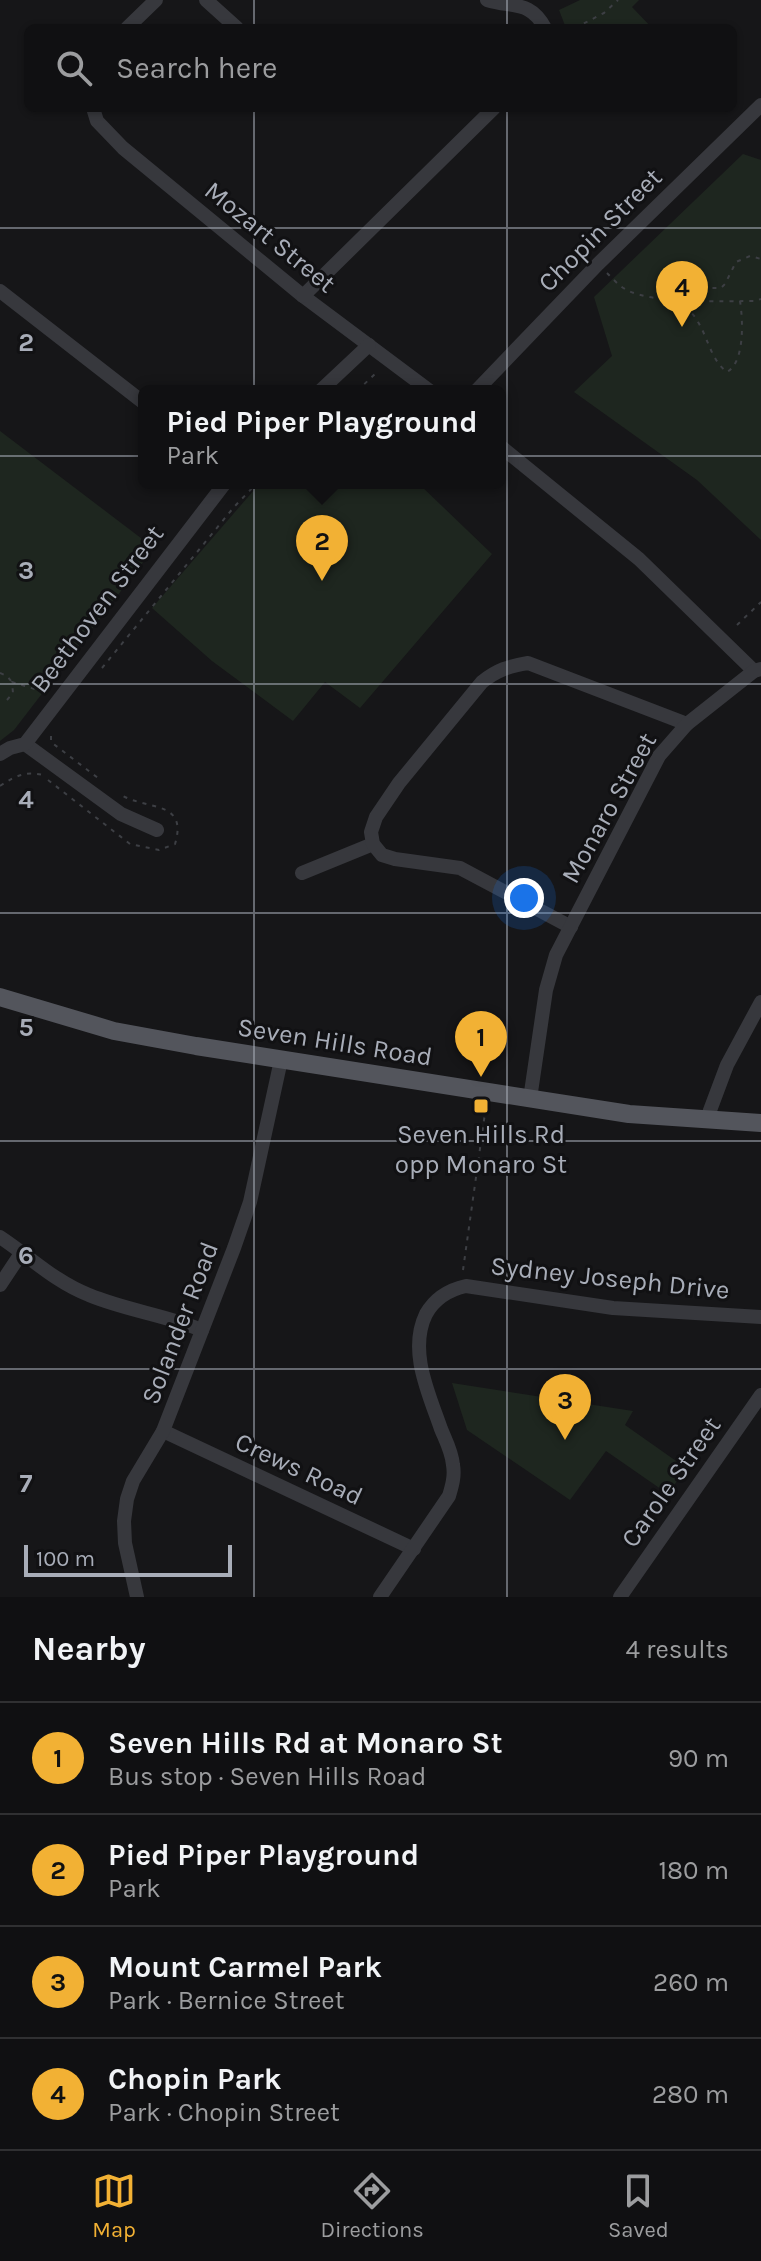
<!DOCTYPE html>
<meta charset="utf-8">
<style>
body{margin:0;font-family:Karla,sans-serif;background:#1e1e20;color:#f1f3f6}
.scale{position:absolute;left:24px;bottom:20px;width:208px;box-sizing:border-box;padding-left:8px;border:4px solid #a8adb8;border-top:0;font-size:22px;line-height:28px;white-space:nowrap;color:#a8adb8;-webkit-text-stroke:6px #111113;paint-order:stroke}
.you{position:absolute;left:524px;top:898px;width:28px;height:28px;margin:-20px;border:6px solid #fff;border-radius:50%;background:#1a73e8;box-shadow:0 0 0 12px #1a73e833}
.badge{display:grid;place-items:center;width:52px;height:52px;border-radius:50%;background:#f2b134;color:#111;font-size:26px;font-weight:700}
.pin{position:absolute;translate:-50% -66px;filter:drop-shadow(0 2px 4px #0008)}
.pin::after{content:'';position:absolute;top:42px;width:28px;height:24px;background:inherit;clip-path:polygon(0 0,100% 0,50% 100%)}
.popup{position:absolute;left:138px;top:385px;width:368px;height:104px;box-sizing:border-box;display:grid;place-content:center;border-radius:12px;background:#101012;filter:drop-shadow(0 2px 6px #0005);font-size:26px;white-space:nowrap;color:#9c9d9f}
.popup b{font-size:30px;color:#f1f3f6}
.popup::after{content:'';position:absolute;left:50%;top:100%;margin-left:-16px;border:16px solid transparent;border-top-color:#101012}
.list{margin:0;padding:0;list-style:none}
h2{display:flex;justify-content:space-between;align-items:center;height:104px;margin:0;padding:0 32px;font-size:34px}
h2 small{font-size:26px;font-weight:400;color:#9c9d9f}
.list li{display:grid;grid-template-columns:52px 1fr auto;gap:24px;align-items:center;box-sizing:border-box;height:112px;padding:0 32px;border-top:2px solid #303032}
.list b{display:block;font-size:30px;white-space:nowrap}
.list p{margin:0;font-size:26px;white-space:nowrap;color:#9c9d9f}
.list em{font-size:26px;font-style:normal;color:#9c9d9f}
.icon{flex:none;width:44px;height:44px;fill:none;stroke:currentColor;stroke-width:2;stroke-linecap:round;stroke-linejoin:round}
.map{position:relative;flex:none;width:761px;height:1597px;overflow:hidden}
.search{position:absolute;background:#101012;box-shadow:0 2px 6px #0004;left:24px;right:24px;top:24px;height:88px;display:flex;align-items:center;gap:20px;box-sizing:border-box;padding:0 28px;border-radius:12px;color:#9c9d9f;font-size:30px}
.sheet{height:552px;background:#101012}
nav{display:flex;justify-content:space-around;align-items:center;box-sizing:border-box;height:112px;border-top:2px solid #303032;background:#101012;font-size:22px;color:#9c9d9f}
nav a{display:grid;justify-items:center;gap:4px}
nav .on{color:#f2b134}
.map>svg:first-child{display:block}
</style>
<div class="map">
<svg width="761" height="1597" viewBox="0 0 761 1597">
<rect width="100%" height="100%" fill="#161618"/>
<!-- green -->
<g fill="#1e261f">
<polygon points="580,0 639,0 632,7 652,28 566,28 559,10"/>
<polygon points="743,154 761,160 761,540 697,480 574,392 612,356 594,297"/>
<polygon points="0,431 154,548 14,730 0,741"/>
<polygon points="260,483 328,483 348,489 353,483 418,483 492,554 360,708 325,682 293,721 212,661 152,608"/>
<polygon points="452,1383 633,1411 625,1425 686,1468 668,1494 606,1451 570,1500 467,1430"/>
</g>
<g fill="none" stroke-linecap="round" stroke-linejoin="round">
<!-- path -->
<g stroke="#3d3f44" stroke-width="2" stroke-dasharray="4 6" stroke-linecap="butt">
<polyline points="575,28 604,13 618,0"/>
<path d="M607 273C613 279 620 287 627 290 652 304 725 301 755 301L761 299"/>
<path d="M740 301C743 320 745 362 727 372 711 360 708 338 698 322 693 312 684 306 675 299L678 292 683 288H721L725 284 736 262 750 256 761 259"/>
<polyline points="357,391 375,374"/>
<polyline points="737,625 761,602"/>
<polyline points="102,668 234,507 257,483"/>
<polyline points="0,673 7,676 11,681"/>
<polyline points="7,700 13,693 12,682 47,693"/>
<polyline points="51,736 51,742 98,778"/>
<path d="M48 780 130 844 159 850 175 844C188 801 149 810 123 796"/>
<path d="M0 786C15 776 25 771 43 775"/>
<polyline points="463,1270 485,1113"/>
</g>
<!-- minor -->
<g stroke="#37383d" stroke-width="14">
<polyline points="206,0 237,28"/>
<path d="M487 0C513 8 530 0 545 28"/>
<polyline points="127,28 156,0"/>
<polyline points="93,108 97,121 123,148 303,296 430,391"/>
<polyline points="0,291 144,403"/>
<polyline points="303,296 494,108"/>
<polyline points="320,391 369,345"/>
<polyline points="476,391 598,264 761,105"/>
<polyline points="500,446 639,559 754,671"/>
<polyline points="25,744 121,814 157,830"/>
<polyline points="0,754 10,748 25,744 225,483"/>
<polyline points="302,873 373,844"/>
<path d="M571 927 460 868 395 859 382 855 373 844 371 832 376 817 399 783 482 682C497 670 509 666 528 663L687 724"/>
<polyline points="530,1099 546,990 556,955 659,756 687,724 754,671 761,669"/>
<polyline points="706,1121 727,1065 761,1002"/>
<path d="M0 1237C29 1256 55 1282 89 1295 125 1310 165 1315 202 1330"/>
<polyline points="0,1285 22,1252"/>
<polyline points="163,1431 414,1549"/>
<polyline points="137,1597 125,1543 124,1521 127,1499 133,1481 163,1431 234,1248 250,1202 281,1060"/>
<path d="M380 1597 449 1496C452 1486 455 1476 453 1465 452 1452 446 1441 441 1429 429 1394 408 1351 426 1314 435 1298 448 1290 466 1286L613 1308 761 1317"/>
<polyline points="620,1597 761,1395"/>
</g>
<!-- major -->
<polyline stroke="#53555c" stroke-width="18" points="0,997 114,1031 196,1046 629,1114 761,1123"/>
</g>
<!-- grid -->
<path fill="none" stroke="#a8adb8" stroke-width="2" stroke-opacity="0.55" d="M254 0V28M507 0V28M254 108V1597M507 108V1597M0 228H761M0 456H761M0 684H761M0 913H761M0 1141H761M0 1369H761"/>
<!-- markers -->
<rect fill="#f2b134" stroke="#111113" stroke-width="3" x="473" y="1098" width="16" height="16" rx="4"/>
<g text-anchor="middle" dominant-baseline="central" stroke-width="6" stroke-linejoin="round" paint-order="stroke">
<!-- street labels -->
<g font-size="26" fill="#a8adb8" stroke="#111113">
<text transform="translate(600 230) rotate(-45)">Chopin Street</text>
<text transform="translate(270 237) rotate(39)">Mozart Street</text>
<text transform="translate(97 609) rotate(-53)">Beethoven Street</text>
<text transform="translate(609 808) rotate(-61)">Monaro Street</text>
<text transform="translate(335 1042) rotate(9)">Seven Hills Road</text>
<text transform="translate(610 1278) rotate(6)">Sydney Joseph Drive</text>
<text transform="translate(180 1323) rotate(-69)">Solander Road</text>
<text transform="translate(299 1469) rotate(25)">Crews Road</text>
<text transform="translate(671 1482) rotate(-55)">Carole Street</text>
</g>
<!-- poi labels -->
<g font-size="26" fill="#a8adb8" stroke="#111113">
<text x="481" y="1134">Seven Hills Rd<tspan x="481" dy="30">opp Monaro St</tspan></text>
</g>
</g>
<g font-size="26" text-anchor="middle" font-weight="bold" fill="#a8adb8" stroke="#111113" stroke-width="6" stroke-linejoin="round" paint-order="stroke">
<text x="26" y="351">2</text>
<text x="26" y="579">3</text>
<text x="26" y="808">4</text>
<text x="26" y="1036">5</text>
<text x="26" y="1264">6</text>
<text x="26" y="1492">7</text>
</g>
</svg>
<div class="scale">100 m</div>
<div class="you"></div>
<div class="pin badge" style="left:481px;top:1077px">1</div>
<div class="pin badge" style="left:322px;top:581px">2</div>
<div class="popup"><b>Pied Piper Playground</b>Park</div>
<div class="pin badge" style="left:565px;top:1440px">3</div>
<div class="pin badge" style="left:682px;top:327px">4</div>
<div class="search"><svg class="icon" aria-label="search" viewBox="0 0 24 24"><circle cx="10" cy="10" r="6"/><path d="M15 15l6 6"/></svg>Search here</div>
</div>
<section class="sheet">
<h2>Nearby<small>4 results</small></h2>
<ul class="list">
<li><span class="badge">1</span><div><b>Seven Hills Rd at Monaro St</b><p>Bus stop · Seven Hills Road</p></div><em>90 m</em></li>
<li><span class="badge">2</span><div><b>Pied Piper Playground</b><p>Park</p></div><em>180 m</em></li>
<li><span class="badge">3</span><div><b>Mount Carmel Park</b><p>Park · Bernice Street</p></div><em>260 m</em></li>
<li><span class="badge">4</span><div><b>Chopin Park</b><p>Park · Chopin Street</p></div><em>280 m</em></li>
</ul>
</section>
<nav>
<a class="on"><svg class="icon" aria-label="map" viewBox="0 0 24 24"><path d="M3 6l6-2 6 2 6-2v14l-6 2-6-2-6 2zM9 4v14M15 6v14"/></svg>Map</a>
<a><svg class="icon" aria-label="directions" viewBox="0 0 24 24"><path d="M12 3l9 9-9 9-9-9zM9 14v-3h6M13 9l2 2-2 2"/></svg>Directions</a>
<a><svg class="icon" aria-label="saved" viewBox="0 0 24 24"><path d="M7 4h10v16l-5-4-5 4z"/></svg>Saved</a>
</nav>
